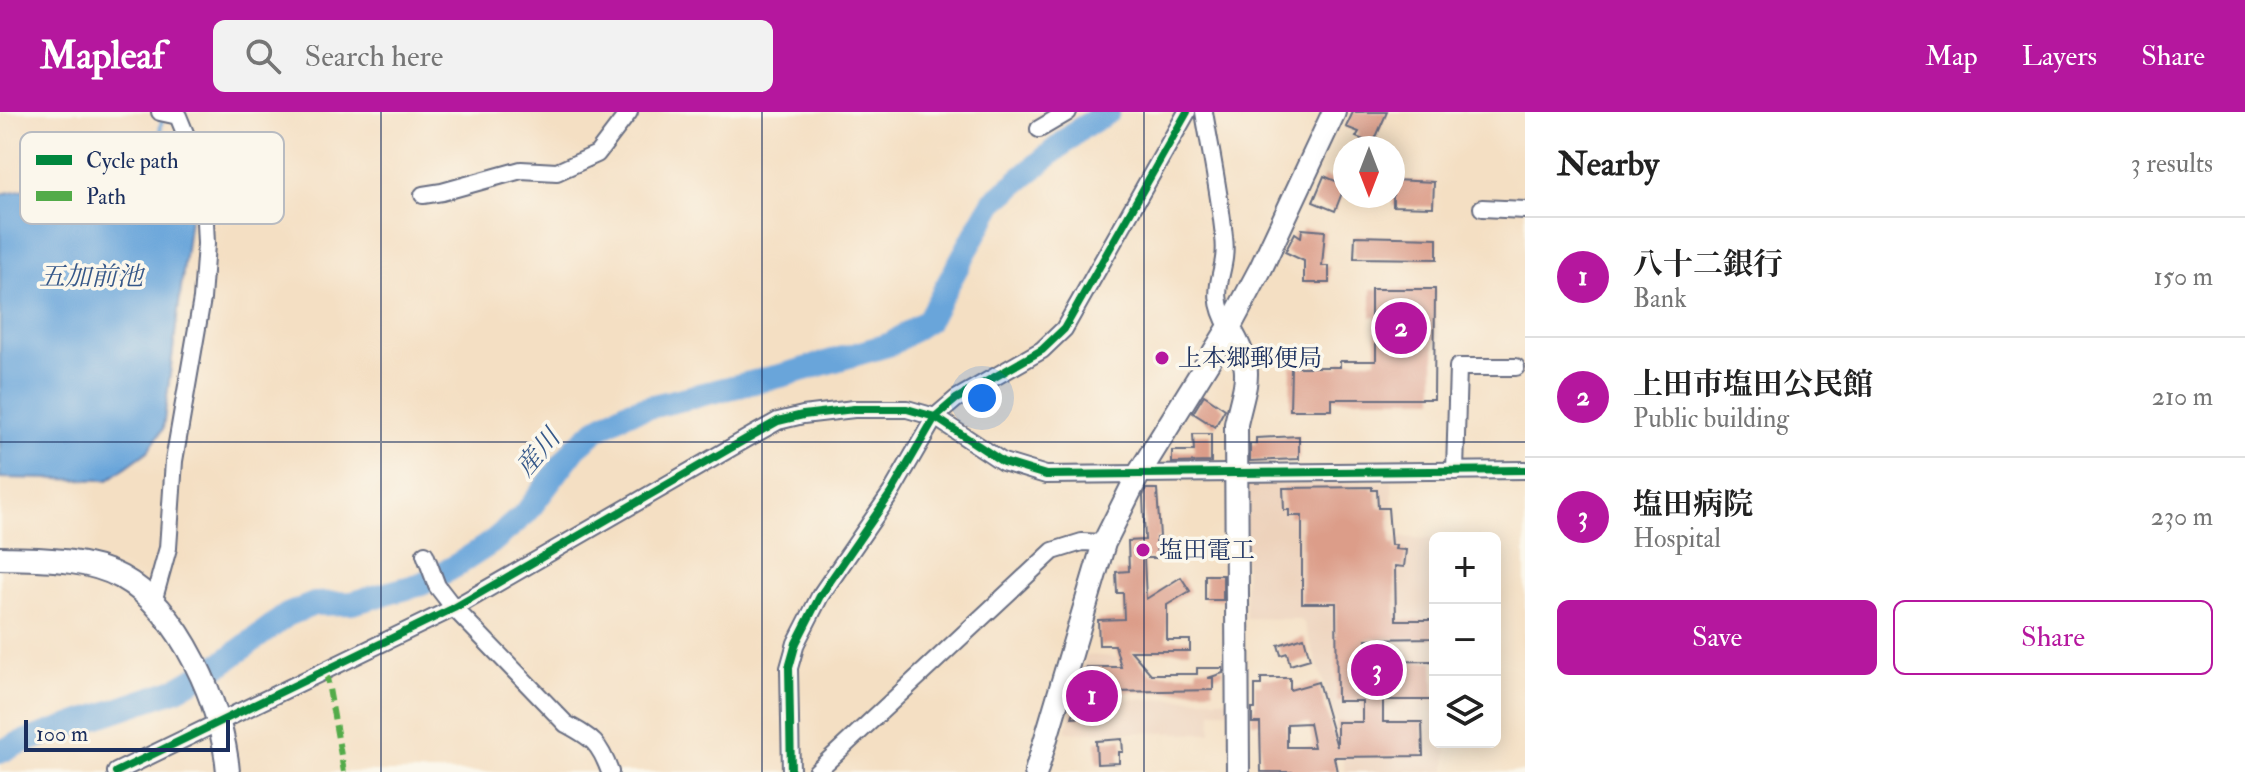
<!DOCTYPE html>
<meta charset="utf-8">
<style>
body{margin:0;font-family:"IM FELL Double Pica","Noto Serif JP",serif;background:#f2f2f2;color:#222}
.controls{position:absolute;right:24px;bottom:24px;display:grid;overflow:hidden;border-radius:12px;box-shadow:0 4px 20px #0003}
.controls button{width:72px;height:72px;display:grid;place-items:center;padding:0;border:0;border-bottom:2px solid #e0e0e0;background:#fff;color:#222;font:40px sans-serif}
.compass{position:absolute;left:1333px;top:24px;width:72px;height:72px;border-radius:50%;background:#fff;box-shadow:0 4px 20px #0003;rotate:180deg}
.scale{position:absolute;left:24px;bottom:20px;width:206px;box-sizing:border-box;padding-left:8px;border:4px solid #1b2f5e;border-top:0;font-size:22px;line-height:28px;white-space:nowrap;color:#1b2f5e;-webkit-text-stroke:6px #fbf7ec;paint-order:stroke}
.you{position:absolute;left:982px;top:286px;width:28px;height:28px;margin:-20px;border:6px solid #fff;border-radius:50%;background:#1a73e8;box-shadow:0 0 0 12px #1a73e833}
.badge{display:grid;place-items:center;width:52px;height:52px;border-radius:50%;background:#b5179e;color:#fff;font-size:26px;font-weight:700}
.pin{position:absolute;translate:-50% -50%;border:4px solid #fff;box-shadow:0 2px 8px #0006}
.list{margin:0;padding:0;list-style:none}
h2{display:flex;justify-content:space-between;align-items:center;height:104px;margin:0;padding:0 32px;font-size:34px}
h2 small{font-size:26px;font-weight:400;color:#767676}
.list li{display:grid;grid-template-columns:52px 1fr auto;gap:24px;align-items:center;box-sizing:border-box;height:120px;padding:0 32px;border-top:2px solid #e0e0e0}
.list b{display:block;font-size:30px;white-space:nowrap}
.list p{margin:0;font-size:26px;white-space:nowrap;color:#767676}
.list em{font-size:26px;font-style:normal;color:#767676}
.actions{display:flex;gap:16px;padding:24px 32px}
.actions a{flex:1;padding:18px 0;border:2px solid #b5179e;border-radius:12px;text-align:center;font-size:28px;color:#b5179e}
.actions .main{background:#b5179e;color:#fff}
.icon{flex:none;width:44px;height:44px;fill:none;stroke:currentColor;stroke-width:2;stroke-linecap:round;stroke-linejoin:round}
.map{position:relative;flex:none;width:1525px;height:660px;overflow:hidden}
header{display:flex;align-items:center;gap:48px;box-sizing:border-box;height:112px;padding:0 40px;background:#b5179e;color:#fff}
header strong{font-size:38px}
nav{display:flex;gap:44px;margin-inline-start:auto;font-size:28px}
.search{width:560px;height:72px;background:#f2f2f2;display:flex;align-items:center;gap:20px;box-sizing:border-box;padding:0 28px;border-radius:12px;color:#767676;font-size:30px}
main{display:flex}
aside{flex:1;background:#fff}
.map>svg:first-child{display:block}
</style>
<header>
<strong>Mapleaf</strong>
<div class="search"><svg class="icon" aria-label="search" viewBox="0 0 24 24"><circle cx="10" cy="10" r="6"/><path d="M15 15l6 6"/></svg>Search here</div>
<nav><a>Map</a><a>Layers</a><a>Share</a></nav>
</header>
<main>
<div class="map">
<svg width="1525" height="660" viewBox="0 0 1525 660">
<rect width="100%" height="100%" fill="#fbf7ec"/>
<filter id="ink" filterUnits="userSpaceOnUse"><feTurbulence type="fractalNoise" baseFrequency=".0125" numOctaves="2"/><feDisplacementMap in="SourceGraphic" scale="16" xChannelSelector="R" yChannelSelector="G"/><feConvolveMatrix kernelMatrix="1 2 1 2 8 2 1 2 1" color-interpolation-filters="sRGB"/></filter>
<filter id="wash" filterUnits="userSpaceOnUse"><feTurbulence type="fractalNoise" baseFrequency=".006" numOctaves="4" result="noise"/><feDisplacementMap in="SourceGraphic" scale="32" xChannelSelector="R" yChannelSelector="G"/><feGaussianBlur stdDeviation="1.8" result="paint"/><feColorMatrix in="noise" values="0 0 0 0 0 0 0 0 0 0 0 0 0 0 0 0 0 1.4 0 .05"/><feComposite in="paint" operator="in"/></filter>
<g filter="url(#wash)">
<rect width="100%" height="100%" fill="#f4dfc3"/>
<!-- built -->
<g fill="#edd2bb">
<polygon points="1392,369 1393,425 1435,427 1435,630 1447,630 1446,660 1345,660 1334,604 1304,511 1298,507 1246,506 1244,374 1253,370"/>
<polygon points="1086,543 1116,545 1127,587 1232,587 1232,599 1212,599 1211,621 1066,620"/>
</g>
<!-- water -->
<path fill="#69a5da" stroke="#426a9c" stroke-width="2" d="M156 52C178 56 185 72 192 90L163 317 148 339 108 368 0 366V82Z"/>
<g fill="none" stroke-linecap="round" stroke-linejoin="round">
<!-- stream -->
<polyline stroke="#69a5da" stroke-width="4" points="156,52 162,6"/>
<!-- river -->
<polyline stroke="#69a5da" stroke-width="24" points="0,640 17,632 175,578 224,550 287,503 314,492 352,491 422,472 454,455 491,431 526,401 576,335 599,316 628,300 784,263 891,232 928,208 993,90 1080,17 1108,0"/>
</g>
<g id="blocks">
<!-- building -->
<g fill="#dc9d89" fill-rule="evenodd">
<polygon points="1353,0 1387,0 1373,32 1356,25 1359,20 1346,15"/>
<polygon points="1324,64 1345,73 1335,99 1313,90"/>
<polygon points="1393,68 1434,70 1433,95 1393,94"/>
<polygon points="1302,117 1325,119 1322,154 1329,154 1329,171 1304,171 1304,149 1285,140 1295,121 1301,125"/>
<polygon points="1355,124 1437,126 1437,147 1354,146"/>
<polygon points="1371,177 1435,177 1434,287 1332,287 1332,298 1290,298 1291,255 1340,255 1340,249 1376,249 1376,205 1371,205"/>
<polygon points="1204,283 1225,297 1215,315 1193,301"/>
<polygon points="1193,322 1211,322 1211,350 1172,351 1172,339 1194,339"/>
<polygon points="1299,324 1299,347 1250,349 1250,332 1256,332 1256,326"/>
<path d="M1372 375V378H1377L1378 396H1388L1391 433H1396L1395 437 1406 438 1404 455 1395 454 1396 508H1433V526L1366 527V550L1433 549 1434 588H1383V610H1422L1423 644 1334 645 1337 660H1261L1260 611H1252V597H1255V573H1261V566H1290V578L1318 570 1337 635V610H1362V589H1337L1336 491H1302V404H1289V398H1284L1283 376ZM1309 611 1314 635H1287V612Z"/>
<polygon points="1146,377 1157,377 1160,425 1156,426 1157,446 1144,446 1146,487 1181,465 1190,479 1167,493 1167,528 1190,528 1190,539 1131,539 1151,562 1197,562 1197,556 1223,556 1223,561 1208,566 1213,566 1213,578 1113,580 1113,601 1086,602 1086,605 1072,606 1086,555 1121,555 1115,533 1099,533 1098,508 1124,507 1123,481 1117,481 1116,460 1129,459 1128,429 1145,428 1143,384"/>
<rect x="1205" y="463" width="18" height="25"/>
<polygon points="1304,525 1310,547 1290,553 1287,541 1281,543 1278,533"/>
<polygon points="1122,627 1123,640 1119,640 1119,651 1097,652 1096,629"/>
</g>
</g>
</g>
<g filter="url(#ink)">
<use href="#blocks" fill-opacity="0" stroke="#676d81" stroke-width="2"/>
<g fill="none" stroke-linecap="round" stroke-linejoin="round">
<!-- street casing -->
<g stroke="#676d81" stroke-width="20">
<g id="street">
<path d="M1204 0C1211 41 1220 83 1224 125 1229 164 1205 174 1229 216"/>
<polyline points="1039,17 1068,0"/>
<polyline points="423,83 442,80 521,58 557,60 597,42 629,0"/>
<polyline points="1482,96 1525,98"/>
<polyline points="1455,359 1458,255 1516,255"/>
<path d="M425 442 437 474 454 496 566 612C593 627 599 630 610 660"/>
<polyline points="153,490 168,436 174,349 202,187 206,132 203,65 178,4 160,0"/>
<polyline points="116,660 454,496 753,323 778,309 803,303 854,297 907,297 935,305 1003,350 1046,363 1525,358"/>
<polyline points="791,660 789,556 796,531 820,484 891,381 935,305 956,287 1042,238 1064,217 1187,0"/>
<polyline points="816,660 1053,439 1082,430 1104,431"/>
</g>
</g>
<!-- secondary casing -->
<g stroke="#676d81" stroke-width="26">
<g id="secondary">
<path d="M1229 216C1255 259 1246 267 1236 312L1238 660"/>
<path d="M0 446C39 447 86 446 121 465 180 497 223 595 228 660"/>
<polyline points="1036,660 1104,431 1138,363 1229,216 1261,156 1334,0"/>
</g>
</g>
<!-- street -->
<use href="#street" stroke="#fff" stroke-width="16"/>
<!-- secondary -->
<use href="#secondary" stroke="#fff" stroke-width="22"/>
<!-- quiet -->
<polyline stroke="#52ab49" stroke-width="6" stroke-dasharray="12 6" stroke-linecap="butt" points="326,560 344,660"/>
<!-- cycleway casing -->
<g stroke="#fbf7ec" stroke-width="13">
<g id="cycleway">
<polyline points="116,660 454,496 753,323 778,309 803,303 854,297 907,297 935,305 1003,350 1046,363 1525,358"/>
<polyline points="791,660 789,556 796,531 820,484 891,381 935,305 956,287 1042,238 1064,217 1187,0"/>
</g>
</g>
<!-- cycleway -->
<use href="#cycleway" stroke="#00873e" stroke-width="8"/>
</g>
</g>
<!-- grid -->
<path fill="none" stroke="#1b2f5e" stroke-width="2" stroke-opacity="0.55" d="M381 0V660M762 0V660M1144 0V660M0 330H1525"/>
<!-- markers -->
<g fill="#b5179e" stroke="#fbf7ec" stroke-width="3">
<circle cx="1162" cy="246" r="8"/>
<circle cx="1143" cy="438" r="8"/>
</g>
<g text-anchor="middle" dominant-baseline="central" stroke-width="7" stroke-linejoin="round" paint-order="stroke">
<!-- poi labels -->
<g font-size="24" fill="#1b2f5e" stroke="#fbf7ec" text-anchor="start">
<text x="1178" y="246">上本郷郵便局</text>
<text x="1159" y="438">塩田電工</text>
</g>
<!-- water labels -->
<g font-size="26" font-style="italic" fill="#365889" stroke="#fbf7ec">
<text x="91" y="165">五加前池</text>
<text transform="translate(538 341) rotate(-50)">産川</text>
</g>
</g>
<!-- legend -->
<rect x="20" y="20" width="264" height="92" rx="12" fill="#fbf7ec" stroke="#b8bbc1" stroke-width="2"/>
<rect x="36" y="43" width="36" height="10" fill="#00873e"/>
<rect x="36" y="79" width="36" height="10" fill="#52ab49"/>
<g font-size="22" fill="#1b2f5e">
<text x="86" y="56">Cycle path</text>
<text x="86" y="92">Path</text>
</g>
</svg>
<div class="controls">
<button>+</button>
<button>−</button>
<button><svg class="icon" aria-label="layers" viewBox="0 0 24 24"><path d="M12 4l9 5-9 5-9-5zM3 14l9 5 9-5"/></svg></button>
</div>
<svg class="compass" viewBox="-18 -18 36 36"><path d="M0-13l5 13h-10z" fill="#e53935"/><path d="M0 13l5-13h-10z" fill="#767676"/></svg>
<div class="scale">100 m</div>
<div class="you"></div>
<div class="pin badge" style="left:1092px;top:584px">1</div>
<div class="pin badge" style="left:1401px;top:216px">2</div>
<div class="pin badge" style="left:1377px;top:558px">3</div>
</div>
<aside>
<h2>Nearby<small>3 results</small></h2>
<ul class="list">
<li><span class="badge">1</span><div><b>八十二銀行</b><p>Bank</p></div><em>150 m</em></li>
<li><span class="badge">2</span><div><b>上田市塩田公民館</b><p>Public building</p></div><em>210 m</em></li>
<li><span class="badge">3</span><div><b>塩田病院</b><p>Hospital</p></div><em>230 m</em></li>
</ul>
<div class="actions"><a class="main">Save</a><a>Share</a></div>
</aside>
</main>
